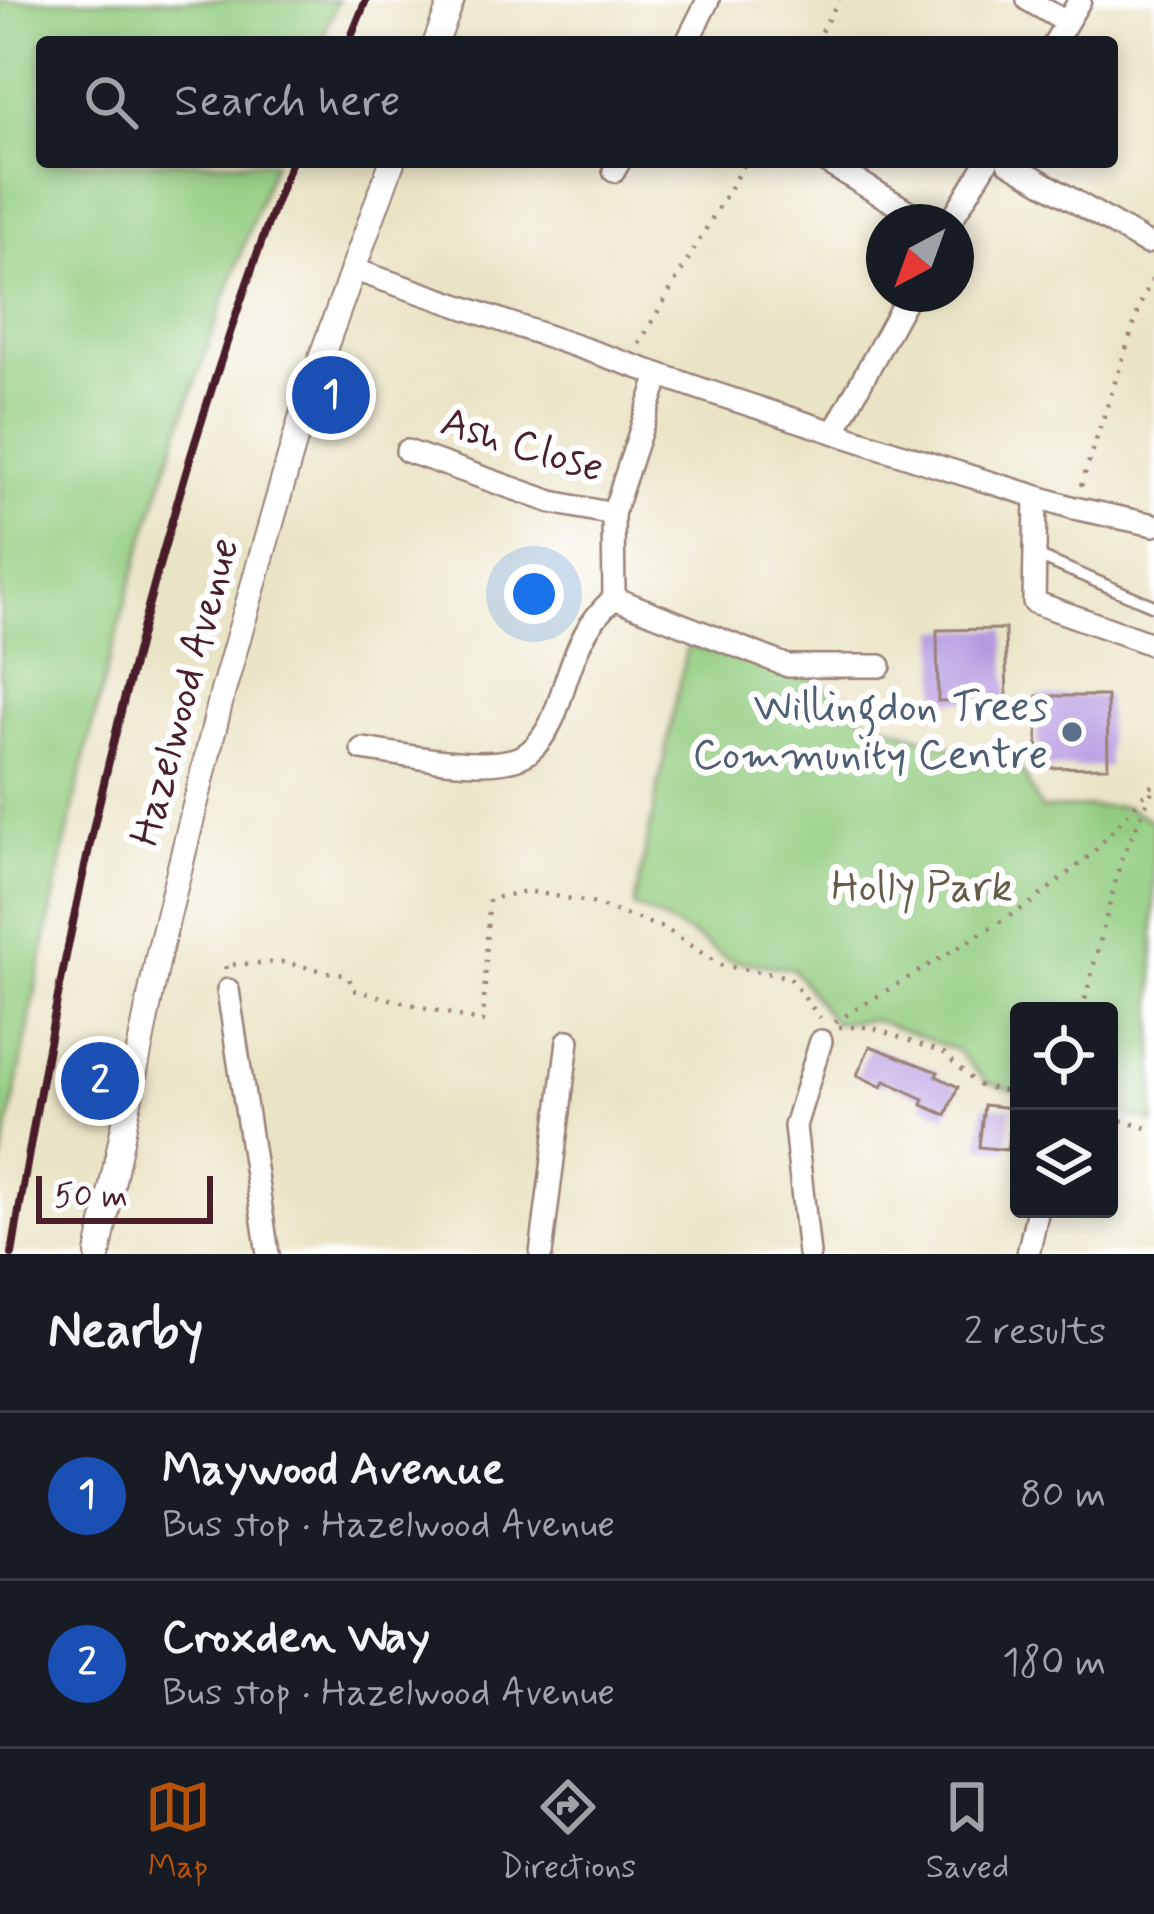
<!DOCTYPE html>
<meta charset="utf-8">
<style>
body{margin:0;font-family:Mynerve,sans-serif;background:#20242c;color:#f1f3f6}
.controls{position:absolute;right:36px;bottom:36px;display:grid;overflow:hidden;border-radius:12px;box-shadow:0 6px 18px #0003}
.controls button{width:108px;height:108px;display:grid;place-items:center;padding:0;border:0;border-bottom:3px solid #363941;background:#171b24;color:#f1f3f6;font:60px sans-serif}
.compass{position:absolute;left:866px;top:204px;width:108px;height:108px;border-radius:50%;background:#171b24;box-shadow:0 6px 18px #0003;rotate:221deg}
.scale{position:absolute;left:36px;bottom:30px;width:177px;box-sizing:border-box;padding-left:12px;border:6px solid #4a1f2b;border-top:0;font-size:33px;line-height:42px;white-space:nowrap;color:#4a1f2b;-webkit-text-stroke:9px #fff;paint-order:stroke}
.you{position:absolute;left:534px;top:594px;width:42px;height:42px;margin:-30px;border:9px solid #fff;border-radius:50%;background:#1a73e8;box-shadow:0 0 0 18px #1a73e833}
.badge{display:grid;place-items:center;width:78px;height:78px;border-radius:50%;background:#b45309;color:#fff;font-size:39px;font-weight:700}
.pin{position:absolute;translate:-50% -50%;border:6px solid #fff;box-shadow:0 3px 12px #0006}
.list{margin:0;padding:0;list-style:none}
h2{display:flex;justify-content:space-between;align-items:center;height:156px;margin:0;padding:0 48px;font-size:51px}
h2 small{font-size:39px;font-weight:400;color:#9ea1a6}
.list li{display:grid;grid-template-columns:78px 1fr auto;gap:36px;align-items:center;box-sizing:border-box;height:168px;padding:0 48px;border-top:3px solid #363941}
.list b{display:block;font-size:45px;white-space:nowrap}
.list p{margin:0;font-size:39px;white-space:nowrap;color:#9ea1a6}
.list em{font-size:39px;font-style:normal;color:#9ea1a6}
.icon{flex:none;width:66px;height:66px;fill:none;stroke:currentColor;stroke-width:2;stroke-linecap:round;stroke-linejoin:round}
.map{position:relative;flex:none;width:1154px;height:1254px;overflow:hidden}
.search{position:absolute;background:#171b24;box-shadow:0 6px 18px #0003;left:36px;right:36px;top:36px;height:132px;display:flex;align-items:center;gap:30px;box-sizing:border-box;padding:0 42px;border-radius:12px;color:#9ea1a6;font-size:45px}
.sheet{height:492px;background:#171b24}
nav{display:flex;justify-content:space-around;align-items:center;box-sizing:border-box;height:168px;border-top:3px solid #363941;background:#171b24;font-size:33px;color:#9ea1a6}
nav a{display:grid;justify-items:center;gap:6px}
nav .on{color:#b45309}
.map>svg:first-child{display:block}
</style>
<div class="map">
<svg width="1154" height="1254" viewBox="0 0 1154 1254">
<rect width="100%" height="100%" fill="#fff"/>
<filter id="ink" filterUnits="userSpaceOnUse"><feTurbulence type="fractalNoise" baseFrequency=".00833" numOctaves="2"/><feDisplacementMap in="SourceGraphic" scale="24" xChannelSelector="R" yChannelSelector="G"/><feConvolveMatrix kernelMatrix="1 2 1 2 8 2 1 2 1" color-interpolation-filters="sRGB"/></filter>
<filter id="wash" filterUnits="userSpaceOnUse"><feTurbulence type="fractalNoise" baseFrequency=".004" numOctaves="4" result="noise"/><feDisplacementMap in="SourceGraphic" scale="48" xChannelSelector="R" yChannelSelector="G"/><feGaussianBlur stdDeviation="2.7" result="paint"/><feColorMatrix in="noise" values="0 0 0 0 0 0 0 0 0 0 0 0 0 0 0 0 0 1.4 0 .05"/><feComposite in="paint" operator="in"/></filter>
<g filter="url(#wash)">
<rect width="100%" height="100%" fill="#eae4c6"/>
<!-- green -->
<g fill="#93cc80" stroke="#6e7656" stroke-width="3">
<path d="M0 0H338L321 42H42V162H274C207 345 142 528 95 716 57 866 31 1019 0 1171Z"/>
<polygon points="687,645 816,680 860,716 1023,772 1041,809 1124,806 1154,822 1154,1123 1109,1108 1109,1011 1019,1011 1019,1092 986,1082 956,1050 874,1020 834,1023 793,969 729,960 692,935 634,906"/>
</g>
<g id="blocks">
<!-- building -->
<g fill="#b69ae0">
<polygon points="1005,629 1007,700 938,701 937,630"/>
<polygon points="1037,696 1107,696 1108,767 1038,768"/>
<polygon points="870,1046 938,1072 936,1076 958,1087 946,1115 922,1105 924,1099 885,1081 882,1087 857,1075"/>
<polygon points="984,1105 1012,1108 1007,1150 979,1147"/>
</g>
</g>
</g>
<g filter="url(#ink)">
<use href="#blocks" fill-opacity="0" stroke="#9a8278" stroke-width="3"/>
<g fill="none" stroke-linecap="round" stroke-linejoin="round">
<!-- service casing -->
<g stroke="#9a8278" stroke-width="15">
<polyline id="service" points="1035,555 1154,606"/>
</g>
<!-- minor casing -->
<g stroke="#9a8278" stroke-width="26">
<g id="minor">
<polyline points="1028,0 1066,22"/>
<polyline points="687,42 708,0"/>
<polyline points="1055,42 1080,0"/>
<polyline points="826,162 926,222"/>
<polyline points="1008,162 1146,243"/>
<polyline points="614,171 619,162"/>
<polyline points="950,222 987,162"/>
<polyline points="352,269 704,390 943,468 1074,508 1154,525"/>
<polyline points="834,432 909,294"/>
<polyline points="407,451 552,502 613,514 659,375"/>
<polyline points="1036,497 1034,602 1154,645"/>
<polyline points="614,598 788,666 880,666"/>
<path d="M362 749C400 754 499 776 529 752 549 735 557 710 564 686 576 650 585 624 614 598L613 514"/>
<polyline points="228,990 268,1254"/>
<polyline points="541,1254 568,1041"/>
<polyline points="809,1254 795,1126 821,1041"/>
<polyline points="1028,1254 1038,1209"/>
</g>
</g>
<!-- tertiary casing -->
<g stroke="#9a8278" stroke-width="28">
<g id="tertiary">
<polyline points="436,42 452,0"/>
<polyline points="98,1254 159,953 223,691 308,394 392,162"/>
</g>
</g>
<!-- path -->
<g stroke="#9a8278" stroke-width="4.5" stroke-dasharray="3 9" stroke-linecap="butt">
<polyline points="815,42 839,0"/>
<polyline points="639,344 745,162"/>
<polyline points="1081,486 1143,297 1154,277"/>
<polyline points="226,969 225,965 282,962 348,976 354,990 483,1022 489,899 527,891 589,902 666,929 720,965 789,977 820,1018"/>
<polyline points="1082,1011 1121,860 1154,787"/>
<polyline points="835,1022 1031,903 1093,853 1154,783"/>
<polyline points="839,1027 870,1027 944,1053 978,1085 1019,1094"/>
<polyline points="1109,1117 1154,1130"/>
</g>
<!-- service -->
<use href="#service" stroke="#fff" stroke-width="10"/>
<!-- minor -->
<use href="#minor" stroke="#fff" stroke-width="21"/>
<!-- tertiary -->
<use href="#tertiary" stroke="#fff" stroke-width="24"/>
<!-- rail -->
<g stroke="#4a1f2b" stroke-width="8">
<polyline points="349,42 366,0"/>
<path d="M12 1254C71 885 157 512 291 162"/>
</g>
</g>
</g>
<!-- markers -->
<circle fill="#5c6f8a" stroke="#fff" stroke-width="4.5" cx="1072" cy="732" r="12"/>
<g text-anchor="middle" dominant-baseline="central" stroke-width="12" stroke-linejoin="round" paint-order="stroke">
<!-- street labels -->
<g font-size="42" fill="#4a1f2b" stroke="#fff">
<text transform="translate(522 446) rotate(17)">Ash Close</text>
<text transform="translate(186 692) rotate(-75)">Hazelwood Avenue</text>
</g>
<!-- service labels -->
<g font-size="42" fill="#4e5e75" stroke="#fff" text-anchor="end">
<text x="1048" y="708">Willingdon Trees<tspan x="1048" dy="48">Community Centre</tspan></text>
</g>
<!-- park labels -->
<g font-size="42" fill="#645c49" stroke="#fff">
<text x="922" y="888">Holly Park</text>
</g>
</g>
</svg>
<div class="controls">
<button><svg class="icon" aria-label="locate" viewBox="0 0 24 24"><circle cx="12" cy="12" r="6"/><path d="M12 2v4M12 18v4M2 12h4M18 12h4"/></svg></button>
<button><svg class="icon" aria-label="layers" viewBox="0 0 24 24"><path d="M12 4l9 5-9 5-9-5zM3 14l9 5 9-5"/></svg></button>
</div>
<svg class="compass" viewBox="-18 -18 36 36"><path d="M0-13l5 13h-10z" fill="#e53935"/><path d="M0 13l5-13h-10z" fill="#9ea1a6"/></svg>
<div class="scale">50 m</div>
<div class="you"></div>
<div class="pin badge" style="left:331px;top:395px;background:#1a4fb4">1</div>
<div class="pin badge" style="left:100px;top:1081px;background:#1a4fb4">2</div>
<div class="search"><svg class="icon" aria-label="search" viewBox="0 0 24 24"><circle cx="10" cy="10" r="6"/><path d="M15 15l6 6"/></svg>Search here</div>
</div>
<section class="sheet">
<h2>Nearby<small>2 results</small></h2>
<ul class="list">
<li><span class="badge" style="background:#1a4fb4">1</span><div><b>Maywood Avenue</b><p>Bus stop · Hazelwood Avenue</p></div><em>80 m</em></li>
<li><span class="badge" style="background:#1a4fb4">2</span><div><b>Croxden Way</b><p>Bus stop · Hazelwood Avenue</p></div><em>180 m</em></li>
</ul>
</section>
<nav>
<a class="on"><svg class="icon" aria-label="map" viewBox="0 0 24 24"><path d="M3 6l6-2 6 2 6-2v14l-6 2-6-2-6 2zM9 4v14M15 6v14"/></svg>Map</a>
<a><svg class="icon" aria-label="directions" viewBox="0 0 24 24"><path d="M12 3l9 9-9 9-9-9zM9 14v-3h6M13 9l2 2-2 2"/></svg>Directions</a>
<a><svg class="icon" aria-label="saved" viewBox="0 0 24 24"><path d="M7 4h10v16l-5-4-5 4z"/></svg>Saved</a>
</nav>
